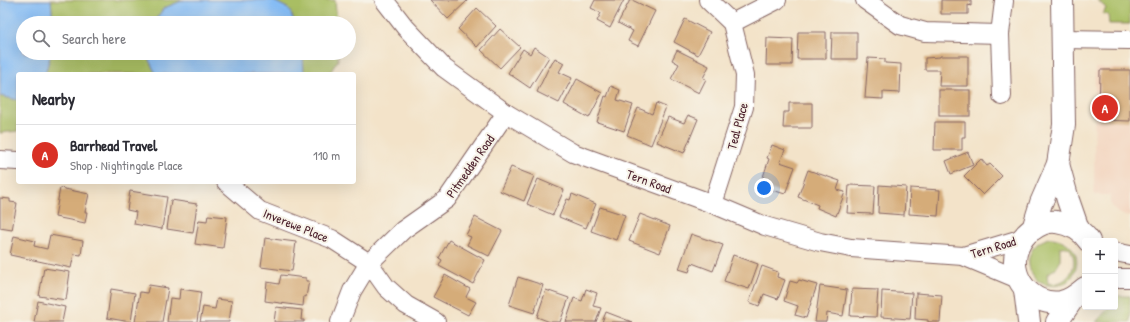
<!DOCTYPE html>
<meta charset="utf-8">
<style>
body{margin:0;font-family:"Patrick Hand",sans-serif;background:#f2f2f3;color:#2b2b33}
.controls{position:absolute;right:12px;bottom:12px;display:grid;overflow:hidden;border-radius:4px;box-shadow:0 4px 16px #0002}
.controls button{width:36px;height:36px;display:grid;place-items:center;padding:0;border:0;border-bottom:1px solid #e1e1e2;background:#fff;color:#2b2b33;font:20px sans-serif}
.you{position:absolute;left:764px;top:188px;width:14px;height:14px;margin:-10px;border:3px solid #fff;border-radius:50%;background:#1a73e8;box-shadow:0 0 0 6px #1a73e833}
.badge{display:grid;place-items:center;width:26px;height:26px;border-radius:50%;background:#d93025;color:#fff;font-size:13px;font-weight:700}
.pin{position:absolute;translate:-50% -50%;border:2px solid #fff;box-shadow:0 1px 4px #0006}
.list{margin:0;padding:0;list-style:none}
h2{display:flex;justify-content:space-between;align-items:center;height:52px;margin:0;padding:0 16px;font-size:17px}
h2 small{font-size:13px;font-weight:400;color:#7c7c81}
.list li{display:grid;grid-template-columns:26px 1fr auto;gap:12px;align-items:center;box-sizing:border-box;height:60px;padding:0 16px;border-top:1px solid #e1e1e2}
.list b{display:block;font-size:15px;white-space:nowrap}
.list p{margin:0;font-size:13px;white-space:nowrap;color:#7c7c81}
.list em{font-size:13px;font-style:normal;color:#7c7c81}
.icon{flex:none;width:22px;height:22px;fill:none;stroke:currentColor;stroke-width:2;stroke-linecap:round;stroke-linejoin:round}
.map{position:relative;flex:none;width:1130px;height:322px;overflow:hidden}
.search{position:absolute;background:#fff;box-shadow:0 4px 16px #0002;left:16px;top:16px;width:340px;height:44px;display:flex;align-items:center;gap:10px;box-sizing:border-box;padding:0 14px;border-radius:22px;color:#7c7c81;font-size:15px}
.panel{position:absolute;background:#fff;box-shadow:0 4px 16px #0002;left:16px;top:72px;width:340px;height:112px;border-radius:4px}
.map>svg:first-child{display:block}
</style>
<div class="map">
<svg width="1130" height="322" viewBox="0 0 1130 322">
<rect width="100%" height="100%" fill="#f7f3e8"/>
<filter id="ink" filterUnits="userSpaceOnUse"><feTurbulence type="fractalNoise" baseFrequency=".025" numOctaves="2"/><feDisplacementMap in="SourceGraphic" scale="8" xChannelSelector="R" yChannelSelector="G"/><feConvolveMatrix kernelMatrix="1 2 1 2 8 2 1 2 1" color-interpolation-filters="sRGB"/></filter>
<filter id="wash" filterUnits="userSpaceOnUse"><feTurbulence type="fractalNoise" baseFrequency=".012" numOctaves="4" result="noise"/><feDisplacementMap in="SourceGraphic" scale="16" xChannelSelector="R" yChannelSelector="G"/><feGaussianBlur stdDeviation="0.9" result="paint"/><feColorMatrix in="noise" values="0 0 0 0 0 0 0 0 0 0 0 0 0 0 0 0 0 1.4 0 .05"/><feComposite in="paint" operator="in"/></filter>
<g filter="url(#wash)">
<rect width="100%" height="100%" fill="#f3e3c9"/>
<!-- built -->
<polygon fill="#f3d4be" points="1095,68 1130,69 1130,216 1125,216 1119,213 1114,209 1110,203 1110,195 1094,195"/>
<!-- green -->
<g fill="#a9be63" stroke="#7a6e47" fill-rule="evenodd">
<polygon points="51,0 184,0 164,8 153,23 53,23"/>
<polygon points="272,0 335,0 337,23 295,23 289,9"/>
<polygon points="1097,0 1130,0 1130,24 1109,24 1108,15 1103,14 1106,8"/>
<polygon points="51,53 149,53 149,60 156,74 45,74"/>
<polygon points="303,53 338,53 338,60 329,74 304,74"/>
<polygon points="0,96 18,100 18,131 0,133"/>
<path d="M1053 238C1092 245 1078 292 1048 285 1041 284 1037 281 1033 275 1024 263 1030 245 1044 240 1047 238 1050 238 1053 238ZM1060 247C1062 247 1066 246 1069 248 1071 249 1071 251 1072 253 1079 269 1065 287 1048 283L1047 274C1062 265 1060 263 1060 247Z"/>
<polygon points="1116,296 1130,296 1130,322 1096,322 1109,308 1111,307 1115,307"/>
</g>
<!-- water -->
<g fill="#85bcf4" stroke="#686e90">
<polygon points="0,0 51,0 53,23 23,23 23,53 51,53 45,74 18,74 18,100 0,96"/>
<polygon points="184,0 272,0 289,9 295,23 153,23 164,8"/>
<polygon points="149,53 303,53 304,74 156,74 149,60"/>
</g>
<g id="blocks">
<!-- building -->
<g fill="#d5ac79">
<polygon points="430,0 468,0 448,19"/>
<polygon points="595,0 624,0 610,28 597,21 601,13 591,8"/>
<polygon points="630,0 632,0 655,11 638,46 628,41 633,31 618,23"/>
<polygon points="941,0 971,0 971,6 968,5 968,14 941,14"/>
<polygon points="477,8 496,26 477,47 458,29"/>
<polygon points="685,19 710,32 698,55 674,42"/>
<polygon points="500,29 520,47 500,68 481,50"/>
<polygon points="798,32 826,32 826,59 797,59"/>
<polygon points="832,32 857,32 857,59 831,59"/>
<polygon points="767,38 793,39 792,65 766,65"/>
<polygon points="534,47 549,57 530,88 508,73 523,49 530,54"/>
<polygon points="677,50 709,66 703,78 706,79 699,93 671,79 679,64 672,60"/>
<polygon points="940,56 968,56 968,86 939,86 940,70 925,70 925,58 940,57"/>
<polygon points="555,58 564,63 559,72 572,78 559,103 537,92 549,67 550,67"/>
<polygon points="868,58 885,59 885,63 901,64 900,93 883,92 883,99 865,98"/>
<polygon points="1100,70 1130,70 1130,121 1099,120"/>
<polygon points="577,79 602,93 589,118 564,104"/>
<polygon points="611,86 620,90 617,100 633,105 624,131 597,122 605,96 607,97"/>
<rect x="939" y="90" width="31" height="26"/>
<polygon points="656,103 666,107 651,145 627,135 638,108 652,114"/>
<polygon points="789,103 812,103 812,128 783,128 784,112 789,112"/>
<polygon points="688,115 698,119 684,153 657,142 668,117 684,123"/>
<polygon points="935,122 965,122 965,137 962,137 962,150 934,150"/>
<polygon points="772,145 785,150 780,162 795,167 785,194 760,186 769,159 767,158"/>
<polygon points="968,152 973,165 951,174 946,161"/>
<polygon points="981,159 987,166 990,164 1002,176 983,195 964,176"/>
<polygon points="511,167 534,176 524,201 500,191"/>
<polygon points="808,170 840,181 837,190 845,192 836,216 817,208 818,205 798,197"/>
<polygon points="538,179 564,190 553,215 527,204"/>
<polygon points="849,185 875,186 873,214 847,213"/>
<polygon points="879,185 906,187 904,215 878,213"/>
<polygon points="60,188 89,194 85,212 87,212 85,223 55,217"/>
<polygon points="910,188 940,190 938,216 909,214"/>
<polygon points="130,191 167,197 162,229 134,224 136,212 127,210"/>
<polygon points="572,194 596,204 586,228 559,217 567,199 570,200"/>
<polygon points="0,198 10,199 10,202 17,203 12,230 0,228"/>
<polygon points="171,200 197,204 193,233 167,229"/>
<polygon points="600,207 625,215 616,240 591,231"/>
<polygon points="640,214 670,226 660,253 629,241"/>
<polygon points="208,215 227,217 223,248 195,244 199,220 207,221"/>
<polygon points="475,217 502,231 489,256 467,245 471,237 466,235"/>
<polygon points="691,234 723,245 713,271 692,263 689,272 679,269"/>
<polygon points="50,235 83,241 81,255 74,254 71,268 10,255 14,236 35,241 34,246 47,249"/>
<polygon points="265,238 296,242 292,271 261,267"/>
<polygon points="449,240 485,260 473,284 439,266 442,260 439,258"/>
<polygon points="733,255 758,264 749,289 724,281"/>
<polygon points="762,266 778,272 777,277 785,280 778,299 764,294 759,306 749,302"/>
<polygon points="44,268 70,272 66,300 39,296"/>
<polygon points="281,275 306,278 306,281 309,281 306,297 304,296 303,306 265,301 267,282 279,284"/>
<polygon points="445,275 470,289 466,297 476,302 468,315 433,297"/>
<polygon points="518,277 543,285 534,313 509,305"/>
<polygon points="799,280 817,285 806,318 795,315 798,306 784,301 790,281 797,283"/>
<polygon points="149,285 168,288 162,322 135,322 140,292 147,293"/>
<polygon points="820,286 847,290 843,316 827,313 826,322 815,322"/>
<polygon points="111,289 135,293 131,322 107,318"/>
<polygon points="180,289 201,292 197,322 167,322 170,298 179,299"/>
<polygon points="586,289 597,293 593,306 601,308 596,322 566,322 574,298 582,301"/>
<polygon points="852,289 878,290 876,317 850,316"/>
<polygon points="546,290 569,298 560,322 550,322 537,317"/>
<polygon points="882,291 912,293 910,319 881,317"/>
<polygon points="916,293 942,295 940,322 928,322 928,320 915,319"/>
<polygon points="217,299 232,301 229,322 200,322 203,307 215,309"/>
<polygon points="38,301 65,307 62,322 34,322"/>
<polygon points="276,307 302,310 301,320 304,320 304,322 274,322"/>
<polygon points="606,312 632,322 602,322"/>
</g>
</g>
</g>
<g filter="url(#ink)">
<use href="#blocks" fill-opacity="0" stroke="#856462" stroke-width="1"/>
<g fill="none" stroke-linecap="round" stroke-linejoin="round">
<!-- street casing -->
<g stroke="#856462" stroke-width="20">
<g id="street">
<polyline points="384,0 405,27 444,68 506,113 573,153 713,204 765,226 820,242 851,248 963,256 1018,279"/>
<polyline points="708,0 732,23 745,75 744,107 713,204"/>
<polyline points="865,0 900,25 925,32 1000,34"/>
<polyline points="732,23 777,0"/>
<polyline points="1062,39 1130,40"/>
<polyline points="1002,96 1000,34 1004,1"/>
<polyline points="0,160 18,161"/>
<polyline points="226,182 260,211 332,239 369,263 386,287 406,305 436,322"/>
<polyline points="1115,252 1130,255"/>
<polyline points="963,256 1023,238"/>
<polyline points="1115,278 1130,278"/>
<polyline points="340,322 352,291 369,263 403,230 447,199 506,113"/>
</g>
</g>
<!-- secondary casing -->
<g stroke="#856462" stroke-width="24">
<g id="secondary">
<polyline points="1058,164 1068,200 1078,229"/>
<polyline points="1033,229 1041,203 1058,164 1064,125 1062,0"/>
<path d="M1085 288C1078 294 1071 300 1061 302 1031 307 1006 275 1018 247 1021 240 1026 233 1033 229 1039 225 1048 221 1056 222 1069 224 1081 229 1089 241"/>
<polyline points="1025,290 1029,322"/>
<polyline points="1057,322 1074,297"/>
</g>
</g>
<!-- street -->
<use href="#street" stroke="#fff" stroke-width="18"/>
<!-- secondary -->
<use href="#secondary" stroke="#fff" stroke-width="22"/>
</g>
</g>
<g text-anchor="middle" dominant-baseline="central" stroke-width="4" stroke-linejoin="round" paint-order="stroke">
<!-- street labels -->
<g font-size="13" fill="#4a1f2b" stroke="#f7f3e8">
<text transform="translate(737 126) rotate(-75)">Teal Place</text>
<text transform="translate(470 166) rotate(-55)">Pitmedden Road</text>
<text transform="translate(649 181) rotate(20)">Tern Road</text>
<text transform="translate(296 225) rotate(22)">Inverewe Place</text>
<text transform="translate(993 247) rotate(-17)">Tern Road</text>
</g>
</g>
</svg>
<div class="controls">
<button>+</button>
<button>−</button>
</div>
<div class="you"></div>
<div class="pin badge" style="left:1105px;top:108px">A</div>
<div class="search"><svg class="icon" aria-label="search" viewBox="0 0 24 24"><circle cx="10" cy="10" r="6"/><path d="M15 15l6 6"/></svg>Search here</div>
<section class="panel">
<h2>Nearby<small></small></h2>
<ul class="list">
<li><span class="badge">A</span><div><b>Barrhead Travel</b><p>Shop · Nightingale Place</p></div><em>110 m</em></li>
</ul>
</section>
</div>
